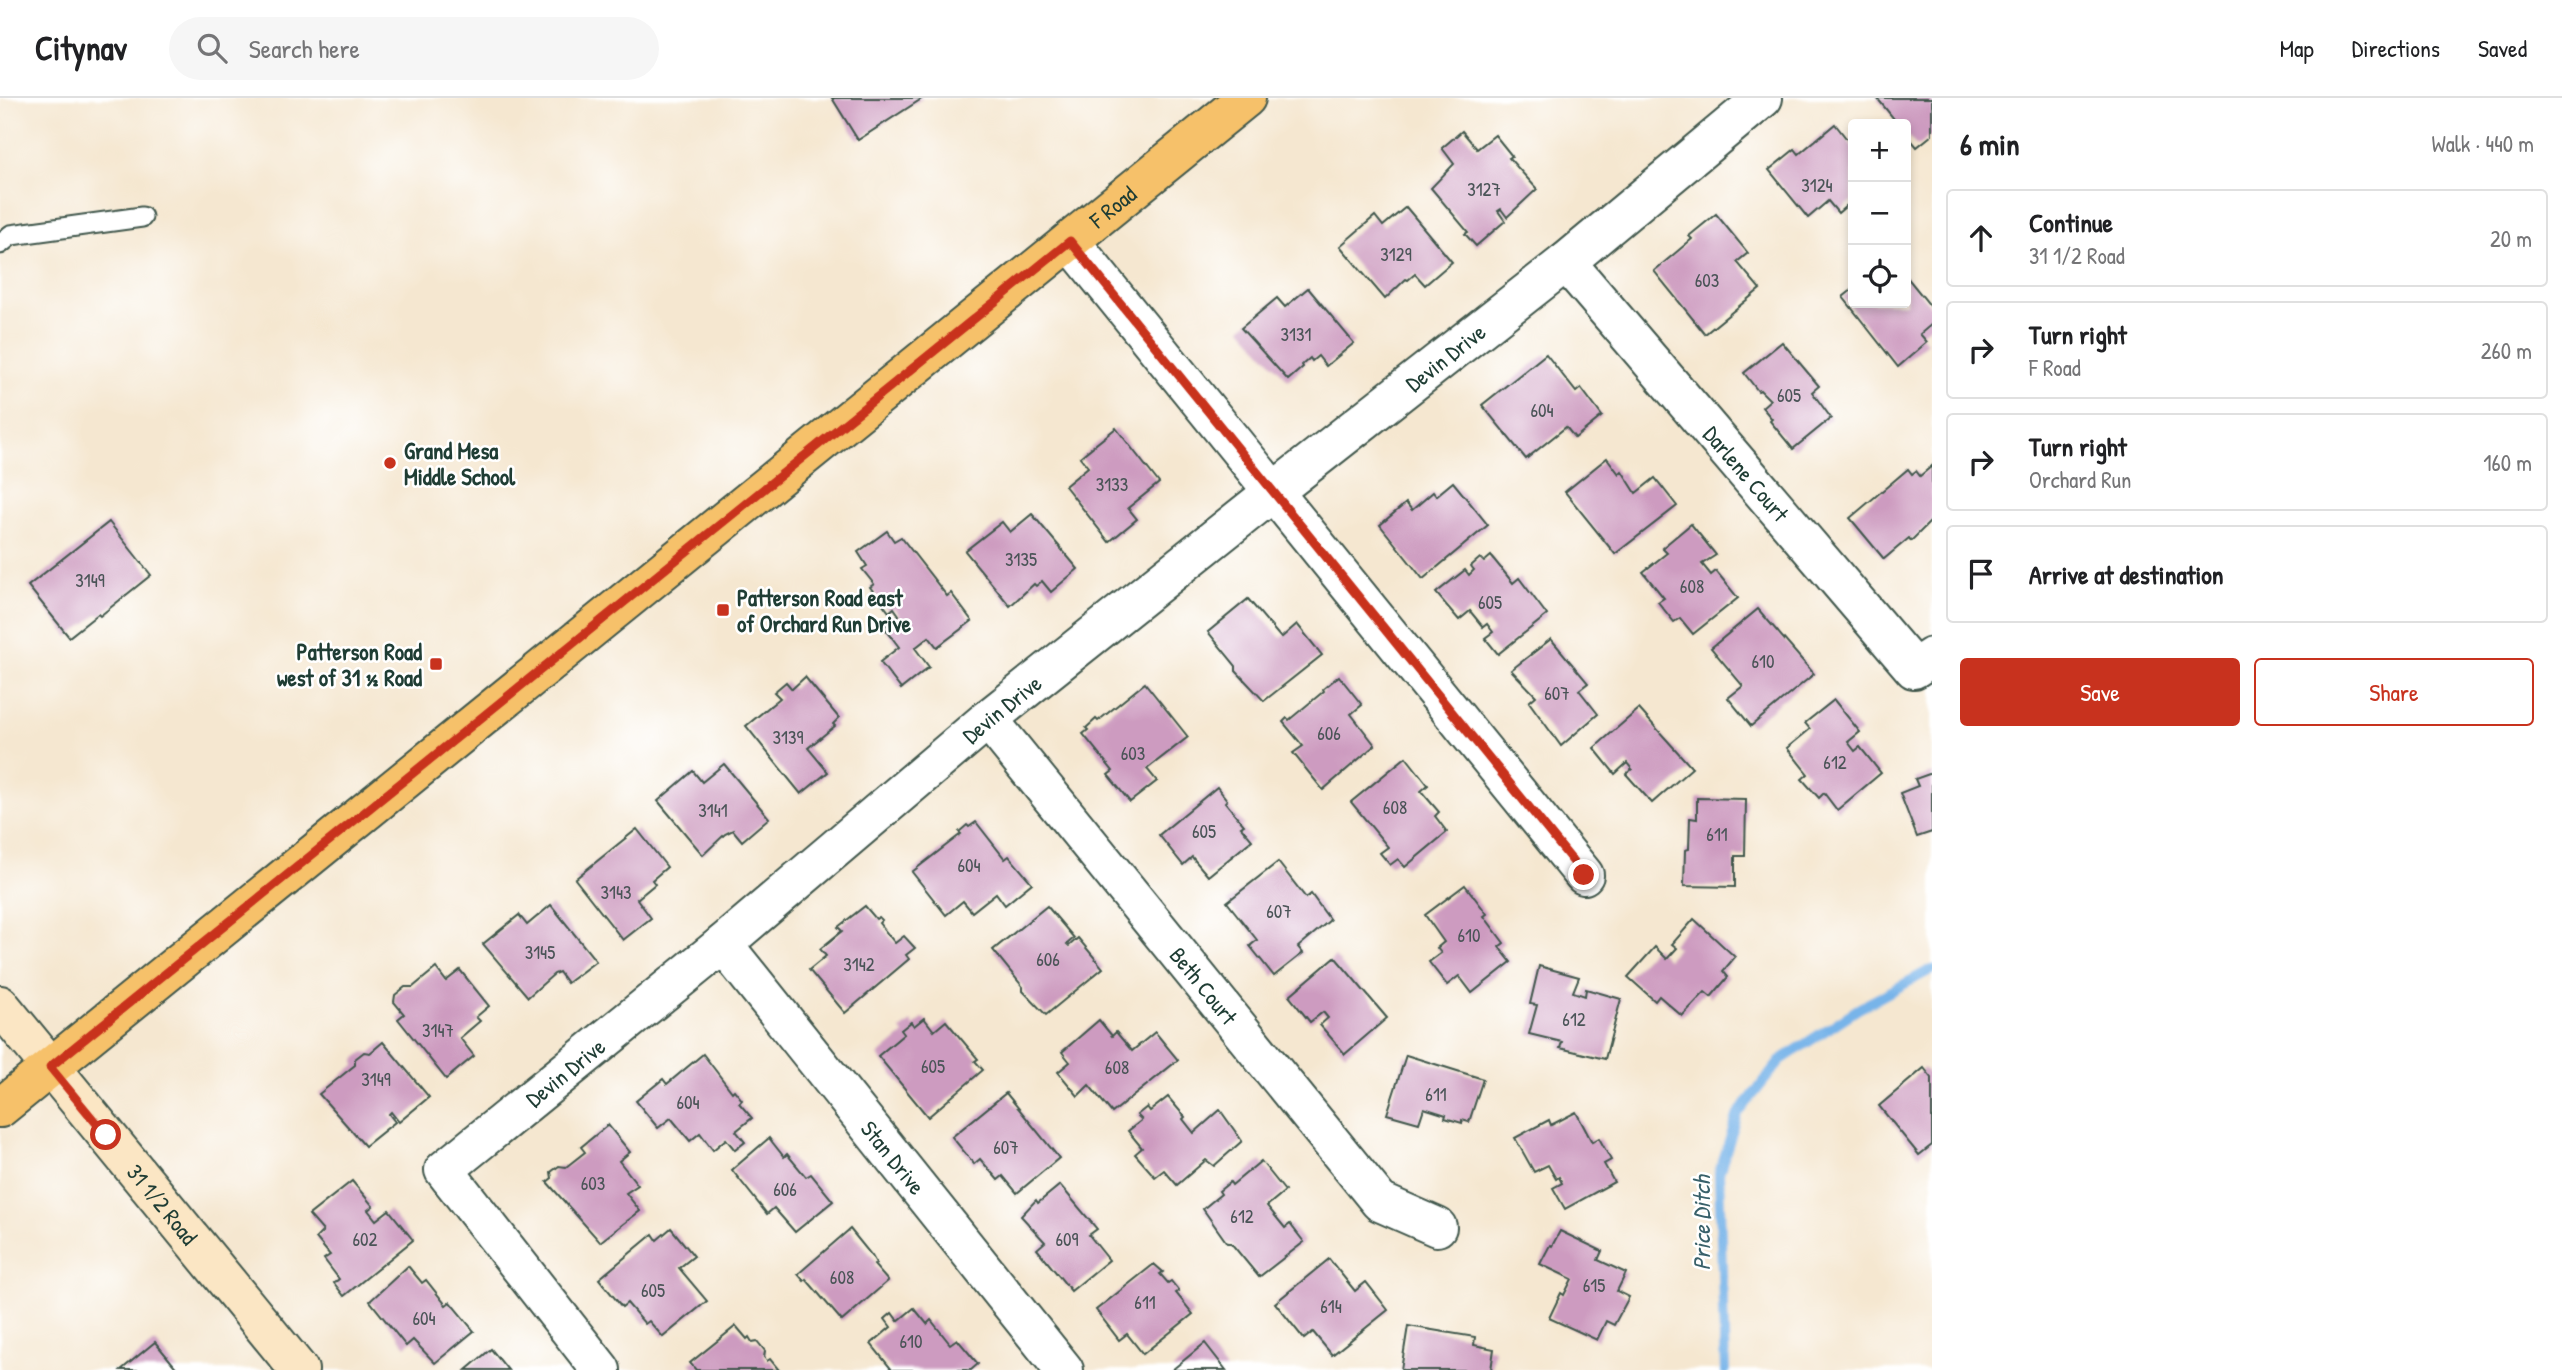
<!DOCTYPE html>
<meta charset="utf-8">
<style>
body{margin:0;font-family:"Patrick Hand",sans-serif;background:#f6f6f6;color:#202124}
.controls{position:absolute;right:21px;top:21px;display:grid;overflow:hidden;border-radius:7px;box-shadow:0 4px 10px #0003}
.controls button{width:63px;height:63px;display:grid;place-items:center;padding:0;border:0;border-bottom:2px solid #e0e0e0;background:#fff;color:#202124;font:35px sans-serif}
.stop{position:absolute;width:21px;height:21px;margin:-16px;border:5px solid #c8321e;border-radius:50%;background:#fff}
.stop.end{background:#c8321e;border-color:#fff;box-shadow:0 2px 7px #0008}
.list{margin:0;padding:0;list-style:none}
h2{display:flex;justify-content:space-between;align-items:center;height:91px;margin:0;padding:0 28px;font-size:30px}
h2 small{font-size:23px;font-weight:400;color:#757577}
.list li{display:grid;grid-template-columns:46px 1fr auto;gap:21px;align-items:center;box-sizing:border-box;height:98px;margin:0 14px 14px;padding:0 14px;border:2px solid #e0e0e0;border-radius:7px}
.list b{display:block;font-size:26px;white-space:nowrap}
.list p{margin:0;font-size:23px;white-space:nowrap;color:#757577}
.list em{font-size:23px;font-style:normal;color:#757577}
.actions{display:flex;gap:14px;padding:21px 28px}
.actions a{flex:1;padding:16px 0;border:2px solid #c8321e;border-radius:7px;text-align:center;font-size:24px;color:#c8321e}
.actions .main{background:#c8321e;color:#fff}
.icon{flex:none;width:38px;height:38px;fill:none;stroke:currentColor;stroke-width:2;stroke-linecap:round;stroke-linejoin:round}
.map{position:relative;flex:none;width:1932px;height:1272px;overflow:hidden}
header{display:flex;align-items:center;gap:42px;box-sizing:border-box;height:98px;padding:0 35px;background:#fff;border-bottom:2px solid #e0e0e0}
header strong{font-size:33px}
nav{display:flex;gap:38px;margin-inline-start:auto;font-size:24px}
.search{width:490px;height:63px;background:#f6f6f6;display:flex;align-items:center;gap:18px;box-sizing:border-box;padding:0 24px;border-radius:38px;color:#757577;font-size:26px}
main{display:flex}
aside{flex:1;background:#fff}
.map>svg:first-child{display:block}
</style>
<header>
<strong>Citynav</strong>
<div class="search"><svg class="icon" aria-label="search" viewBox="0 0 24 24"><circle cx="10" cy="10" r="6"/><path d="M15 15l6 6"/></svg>Search here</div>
<nav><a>Map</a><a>Directions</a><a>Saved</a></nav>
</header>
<main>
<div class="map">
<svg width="1932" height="1272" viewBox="0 0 1932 1272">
<rect width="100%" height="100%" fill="#fff"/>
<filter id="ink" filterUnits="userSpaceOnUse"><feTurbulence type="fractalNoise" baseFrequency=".0143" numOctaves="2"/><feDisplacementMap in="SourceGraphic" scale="14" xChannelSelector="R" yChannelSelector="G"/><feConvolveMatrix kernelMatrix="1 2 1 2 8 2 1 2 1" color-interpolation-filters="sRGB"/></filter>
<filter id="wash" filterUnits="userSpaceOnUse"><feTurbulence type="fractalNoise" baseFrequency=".00686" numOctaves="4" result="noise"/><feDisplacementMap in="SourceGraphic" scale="28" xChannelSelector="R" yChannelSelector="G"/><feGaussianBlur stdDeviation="1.57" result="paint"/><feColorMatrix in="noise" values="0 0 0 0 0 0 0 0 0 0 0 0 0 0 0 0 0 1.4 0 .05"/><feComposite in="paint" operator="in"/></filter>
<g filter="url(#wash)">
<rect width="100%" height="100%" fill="#f5e7d0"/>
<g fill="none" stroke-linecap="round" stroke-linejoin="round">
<!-- stream -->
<polyline stroke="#77b4e9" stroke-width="10" points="1725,1272 1719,1075 1738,1016 1781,962 1858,911 1932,871"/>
</g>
<g id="blocks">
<!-- building -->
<g fill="#cd9bc0">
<polygon points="832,0 923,0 858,42"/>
<polygon points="1877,0 1932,0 1932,37 1917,49 1906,36 1906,26 1898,26"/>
<polygon points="1835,26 1853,49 1853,102 1838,115 1828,103 1808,120 1769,72 1795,51 1799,56"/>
<polygon points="1462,33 1477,51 1495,37 1512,58 1509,60 1537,91 1507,119 1501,111 1498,113 1505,123 1476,148 1465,136 1468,134 1431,90 1454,66 1442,50"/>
<polygon points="1406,109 1452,164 1425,187 1415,176 1408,182 1406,181 1385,201 1340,148 1375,118 1383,128"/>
<polygon points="1716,116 1748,155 1737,164 1760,191 1705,236 1654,173 1692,141 1689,138"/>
<polygon points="1906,178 1932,210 1932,226 1920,236 1927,244 1898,269 1843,199 1853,191 1853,205 1906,205"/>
<polygon points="1308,190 1354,245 1326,268 1318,258 1312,263 1310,260 1302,267 1303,269 1288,282 1241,230 1277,200 1285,209"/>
<polygon points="1782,244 1819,288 1812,294 1831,320 1793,351 1770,323 1772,321 1762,309 1770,302 1760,292 1758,293 1744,275"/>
<polygon points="1546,256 1576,294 1581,290 1602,318 1575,340 1566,329 1526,361 1482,307"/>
<polygon points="1116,330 1159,385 1128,410 1137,421 1109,444 1065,388 1088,369 1080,359"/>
<polygon points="1607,360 1619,376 1622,373 1636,395 1655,380 1677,408 1615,456 1565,394"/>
<polygon points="1932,368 1932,422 1911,443 1909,440 1884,461 1850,420 1908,371 1912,376 1916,373 1920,378"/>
<polygon points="1453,384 1488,427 1423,481 1380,427 1406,405 1412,412 1433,394 1436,398"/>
<polygon points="1032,416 1078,471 1051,494 1042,483 1036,488 1034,486 1010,508 965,453 1002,424 1010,434"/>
<polygon points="109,424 151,477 100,518 98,516 69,539 28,488"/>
<polygon points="1691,426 1716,457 1702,466 1711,477 1716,473 1738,500 1693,536 1680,520 1674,524 1658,504 1664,500 1643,474 1667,455 1662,450"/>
<polygon points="887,433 894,443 901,439 947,498 951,495 972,523 937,549 929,539 915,550 929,569 901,591 880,564 899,549 884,529 899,517 894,510 889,514 870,489 874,486 862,471 867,468 858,454"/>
<polygon points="1491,458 1513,485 1519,480 1547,517 1498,556 1485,540 1493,534 1487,526 1483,529 1470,513 1459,522 1436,495 1465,472 1469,477 1474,472 1471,468 1480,460 1484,464"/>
<polygon points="1248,501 1281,540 1297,526 1322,557 1264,603 1236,573 1236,568 1208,534"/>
<polygon points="1758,511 1814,576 1751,628 1728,600 1743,588 1711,550"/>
<polygon points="1551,541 1588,585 1579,592 1598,616 1561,648 1529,604 1536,598 1511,572"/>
<polygon points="1339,578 1362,607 1351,616 1375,647 1323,692 1293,655 1303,648 1283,624 1287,620 1289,622 1324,593 1323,591"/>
<polygon points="805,579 839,620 833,626 835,628 808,650 828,674 801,696 746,628 780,600 774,594 786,584 792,591"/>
<polygon points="1145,585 1188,639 1147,671 1157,683 1130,704 1108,677 1113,673 1083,636 1088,632 1086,630 1096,621 1098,623"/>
<polygon points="1834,602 1860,634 1848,644 1855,653 1860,649 1881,675 1837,712 1824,695 1819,700 1802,681 1808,676 1787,650 1810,631 1805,625"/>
<polygon points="1639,611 1692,670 1652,705 1626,676 1632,671 1627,665 1615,676 1594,650"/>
<polygon points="1406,659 1428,687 1421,693 1439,714 1435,718 1447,734 1405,769 1398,761 1390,767 1380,755 1388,749 1351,704"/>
<polygon points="724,666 769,720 742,743 733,732 725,736 703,757 658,703 693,673 702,684"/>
<polygon points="1932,675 1932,734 1917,739 1900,695 1918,688 1915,681"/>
<polygon points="1217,689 1227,702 1225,704 1244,727 1241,729 1252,742 1208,778 1192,759 1183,767 1159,737"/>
<polygon points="1697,700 1746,701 1745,758 1735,758 1735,789 1684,788 1685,752 1689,751 1690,720 1697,721"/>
<polygon points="976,724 1005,761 1009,758 1032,785 1005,807 996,795 972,814 963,803 946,817 912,774 961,736 959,734 967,727 969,729"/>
<polygon points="637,731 667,769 652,782 655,786 637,801 651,820 623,842 575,781"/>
<polygon points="1278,764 1306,800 1311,796 1330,822 1298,849 1303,855 1274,878 1250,848 1257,842 1227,804"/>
<polygon points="1465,787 1487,816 1484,818 1504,845 1499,849 1511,864 1472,895 1459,878 1447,887 1429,864 1441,855 1437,850 1444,844 1425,817"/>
<polygon points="551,807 596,863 567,885 559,874 554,876 528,899 483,846 519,817 527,827"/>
<polygon points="865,808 876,821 879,819 882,822 879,825 895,845 904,838 915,850 906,857 909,861 845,915 809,872 826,858 820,851 842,833 838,829"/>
<polygon points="1047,808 1074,840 1067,846 1069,848 1078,840 1103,870 1046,917 1023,893 1023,889 993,852"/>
<polygon points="1694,821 1735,859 1723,873 1728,879 1711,899 1705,894 1682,918 1659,898 1655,903 1628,879 1655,849 1667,861 1677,850 1672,846"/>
<polygon points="1335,859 1387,920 1345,956 1320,927 1328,920 1323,914 1310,924 1289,898"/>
<polygon points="1539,868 1579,879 1573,894 1585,898 1586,891 1621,901 1605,961 1560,950 1562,944 1529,936 1537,907 1530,906"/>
<polygon points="436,870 446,883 460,872 489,908 476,919 480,923 460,940 474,958 446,981 398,921 404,916 394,904 395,897 405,889 413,889"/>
<polygon points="924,920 934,933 946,923 978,961 975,963 983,972 928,1019 878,958 904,936 901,932 911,924 914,928"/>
<polygon points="1099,922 1112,938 1116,934 1132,953 1155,934 1178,962 1112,1015 1089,987 1078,998 1058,974 1070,964 1062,954"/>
<polygon points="383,944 429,999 399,1024 391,1014 389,1016 395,1024 365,1048 319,996 355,967 355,961 364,954 370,955"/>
<polygon points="703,956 732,994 734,992 742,1002 739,1005 752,1020 736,1033 745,1044 735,1052 726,1041 713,1052 700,1035 690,1043 671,1020 658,1030 636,1003 663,981 667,986"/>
<polygon points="1406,957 1483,981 1469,1024 1462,1022 1462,1025 1445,1020 1446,1017 1424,1010 1419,1025 1387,1016"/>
<polygon points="1924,970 1932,980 1932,1047 1919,1057 1879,1008"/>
<polygon points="1006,995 1059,1060 1017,1095 1003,1078 998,1082 980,1061 974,1066 952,1039"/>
<polygon points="1168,999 1185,1019 1183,1021 1194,1035 1220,1012 1242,1043 1214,1068 1206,1062 1177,1087 1164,1072 1155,1079 1135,1056 1142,1050 1128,1033 1142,1022 1137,1017 1147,1009 1150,1013"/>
<polygon points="1576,1014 1592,1044 1599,1040 1611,1062 1604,1066 1614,1084 1565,1111 1553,1090 1562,1085 1559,1079 1556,1081 1548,1067 1534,1074 1515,1040 1549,1022 1551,1027"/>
<polygon points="608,1027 630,1054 619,1063 638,1087 626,1095 640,1113 600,1144 547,1084 552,1080 551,1074 559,1068 566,1069 585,1054 581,1049"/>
<polygon points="769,1040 784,1059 787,1056 806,1079 811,1076 833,1103 795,1134 774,1110 767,1116 732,1072"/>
<polygon points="1261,1063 1285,1093 1267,1108 1285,1130 1290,1126 1304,1144 1259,1179 1231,1145 1227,1145 1203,1111 1221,1096 1219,1093 1230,1084 1232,1087"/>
<polygon points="352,1083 373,1108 368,1112 376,1122 389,1112 413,1142 344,1198 334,1185 339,1181 324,1161 330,1157 316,1140 323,1133 309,1117"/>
<polygon points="1060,1087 1097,1131 1089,1137 1109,1162 1071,1193 1037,1151 1045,1144 1021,1118 1036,1102 1038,1105"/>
<polygon points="671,1130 694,1158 679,1170 707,1203 663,1239 649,1223 645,1226 627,1205 622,1209 599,1181 653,1136 657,1142"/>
<polygon points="850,1131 872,1158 876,1165 874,1167 888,1183 842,1223 806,1181 804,1183 798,1176"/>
<polygon points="1560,1133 1602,1153 1598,1162 1626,1175 1617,1193 1629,1199 1614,1227 1606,1223 1597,1242 1549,1220 1561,1195 1564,1197 1572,1181 1540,1166 1550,1147 1552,1148"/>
<polygon points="1329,1161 1355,1193 1366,1184 1388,1212 1332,1257 1313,1234 1304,1241 1275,1205"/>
<polygon points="1154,1166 1163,1174 1160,1176 1168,1185 1171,1183 1179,1193 1176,1195 1193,1216 1143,1256 1127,1236 1119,1242 1096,1212"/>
<polygon points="408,1168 422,1185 426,1182 446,1207 450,1204 474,1233 435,1265 413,1242 406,1248 370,1203"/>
<polygon points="914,1210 927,1226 931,1222 950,1246 957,1241 978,1266 971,1272 892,1272 871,1246 891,1229 885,1221 892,1215 898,1223"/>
<polygon points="736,1228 747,1241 749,1239 752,1244 757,1243 765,1253 764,1259 767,1263 770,1261 779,1272 696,1272 690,1265"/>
<polygon points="1408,1228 1475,1239 1474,1247 1494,1251 1491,1272 1401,1272"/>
<polygon points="155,1244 178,1272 121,1272"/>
<polygon points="1205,1245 1226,1272 1172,1272"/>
<polygon points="491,1251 508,1272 466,1272"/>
</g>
</g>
</g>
<g filter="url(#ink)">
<use href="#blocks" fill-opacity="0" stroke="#3f564b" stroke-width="2"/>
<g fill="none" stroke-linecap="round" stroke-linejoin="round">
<!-- lane casing -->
<g stroke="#3f564b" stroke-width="23">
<polyline id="lane" points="0,146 11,137 142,119"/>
</g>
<!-- street casing -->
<g stroke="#3f564b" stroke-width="42">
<g id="street">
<polyline points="1070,143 1584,777"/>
<path id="s1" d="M1566 164 1914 571 1932 559"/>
<path id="s2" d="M988 621 1380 1104 1437 1129"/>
<path id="s3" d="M723 846 1064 1272"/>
<path id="s4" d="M601 1272 444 1072 723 846 988 621 1273 394 1566 164 1763 0"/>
</g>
</g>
<!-- secondary casing -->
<g stroke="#3f564b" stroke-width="42">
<g id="secondary">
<path id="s5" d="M0 907 299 1272"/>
</g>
</g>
<!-- primary casing -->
<g stroke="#3f564b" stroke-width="42">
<g id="primary">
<path id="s6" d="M0 1010 1246 0"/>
</g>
</g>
<!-- lane -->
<use href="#lane" stroke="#fff" stroke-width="19"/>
<!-- street -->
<use href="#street" stroke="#fff" stroke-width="38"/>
<!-- secondary -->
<use href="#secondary" stroke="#fbe6c4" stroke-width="38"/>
<!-- primary -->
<use href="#primary" stroke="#f6c16b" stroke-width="38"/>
</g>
</g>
<g fill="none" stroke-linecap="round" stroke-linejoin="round" filter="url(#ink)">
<!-- route -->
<polyline stroke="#c8321e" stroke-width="9" points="106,1037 50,969 1070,143 1584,777"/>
</g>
<!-- markers -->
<g fill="#c8321e" stroke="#fff" stroke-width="2.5">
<circle cx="390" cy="365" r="7"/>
<rect x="716" y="505" width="14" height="14" rx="3.5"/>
<rect x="429" y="559" width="14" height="14" rx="3.5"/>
</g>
<g text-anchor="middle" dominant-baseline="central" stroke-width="5" stroke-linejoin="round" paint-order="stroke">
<!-- number labels -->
<g font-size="19" fill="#4a5457">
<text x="1817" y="87">3124</text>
<text x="1484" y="91">3127</text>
<text x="1396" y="156">3129</text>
<text x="1707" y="182">603</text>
<text x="1296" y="236">3131</text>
<text x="1789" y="297">605</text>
<text x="1542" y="312">604</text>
<text x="1112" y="386">3133</text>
<text x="1021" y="461">3135</text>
<text x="90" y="482">3149</text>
<text x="1692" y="488">608</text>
<text x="1490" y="504">605</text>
<text x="1763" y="563">610</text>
<text x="1557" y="595">607</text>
<text x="1329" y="635">606</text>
<text x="788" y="639">3139</text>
<text x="1133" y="655">603</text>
<text x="1835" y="664">612</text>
<text x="1395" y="709">608</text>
<text x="713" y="712">3141</text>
<text x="1204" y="733">605</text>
<text x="1717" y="736">611</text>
<text x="969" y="767">604</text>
<text x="616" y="794">3143</text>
<text x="1279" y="813">607</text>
<text x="1469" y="837">610</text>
<text x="540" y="854">3145</text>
<text x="1048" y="861">606</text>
<text x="859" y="866">3142</text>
<text x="1574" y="921">612</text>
<text x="438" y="932">3147</text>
<text x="933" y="968">605</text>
<text x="1117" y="969">608</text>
<text x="376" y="981">3149</text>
<text x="1436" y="996">611</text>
<text x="688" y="1004">604</text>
<text x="1006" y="1049">607</text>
<text x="593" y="1085">603</text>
<text x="785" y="1091">606</text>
<text x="1242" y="1118">612</text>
<text x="365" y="1141">602</text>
<text x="1067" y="1141">609</text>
<text x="842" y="1179">608</text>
<text x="1594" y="1187">615</text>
<text x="653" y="1192">605</text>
<text x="1145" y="1204">611</text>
<text x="1331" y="1208">614</text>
<text x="424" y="1220">604</text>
<text x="911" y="1243">610</text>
</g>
<!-- street labels -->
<g font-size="23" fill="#1f3d34" stroke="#fff">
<text stroke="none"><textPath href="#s6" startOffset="1432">F Road</textPath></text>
<text stroke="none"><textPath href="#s4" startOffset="1544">Devin Drive</textPath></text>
<text stroke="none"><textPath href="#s1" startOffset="278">Darlene Court</textPath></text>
<text stroke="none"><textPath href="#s4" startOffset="978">Devin Drive</textPath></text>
<text stroke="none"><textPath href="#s2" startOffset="343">Beth Court</textPath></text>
<text stroke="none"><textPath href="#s4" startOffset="410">Devin Drive</textPath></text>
<text stroke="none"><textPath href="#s3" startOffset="273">Stan Drive</textPath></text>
<text stroke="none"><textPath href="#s5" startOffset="257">31 1/2 Road</textPath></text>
</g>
<!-- poi labels -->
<g font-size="23" font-weight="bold" fill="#1f3d34" stroke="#fff" text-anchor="start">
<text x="404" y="352">Grand Mesa<tspan x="404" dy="26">Middle School</tspan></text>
<text x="737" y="499">Patterson Road east<tspan x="737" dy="26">of Orchard Run Drive</tspan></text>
<text x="422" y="553" text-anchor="end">Patterson Road<tspan x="422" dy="26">west of 31 ½ Road</tspan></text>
</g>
<!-- water labels -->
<g font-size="24" font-style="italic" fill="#39616a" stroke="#fff">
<text transform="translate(1701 1125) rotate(-90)">Price Ditch</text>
</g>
</g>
</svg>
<div class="controls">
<button>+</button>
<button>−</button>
<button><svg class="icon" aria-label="locate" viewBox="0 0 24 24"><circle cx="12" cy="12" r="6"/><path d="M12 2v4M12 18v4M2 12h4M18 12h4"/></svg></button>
</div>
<div class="stop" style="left:106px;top:1037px"></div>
<div class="stop end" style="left:1584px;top:777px"></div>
</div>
<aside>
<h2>6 min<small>Walk · 440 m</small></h2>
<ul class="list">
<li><svg class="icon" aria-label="ahead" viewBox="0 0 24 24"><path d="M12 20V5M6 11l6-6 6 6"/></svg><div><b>Continue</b><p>31 1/2 Road</p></div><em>20 m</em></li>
<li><svg class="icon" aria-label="right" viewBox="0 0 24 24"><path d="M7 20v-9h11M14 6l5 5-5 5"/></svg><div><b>Turn right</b><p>F Road</p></div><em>260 m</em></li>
<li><svg class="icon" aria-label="right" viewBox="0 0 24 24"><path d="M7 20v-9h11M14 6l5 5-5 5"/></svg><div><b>Turn right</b><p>Orchard Run</p></div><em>160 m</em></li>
<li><svg class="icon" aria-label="arrive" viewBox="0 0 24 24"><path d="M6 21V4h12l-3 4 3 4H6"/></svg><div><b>Arrive at destination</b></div></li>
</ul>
<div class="actions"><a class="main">Save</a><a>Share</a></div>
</aside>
</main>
